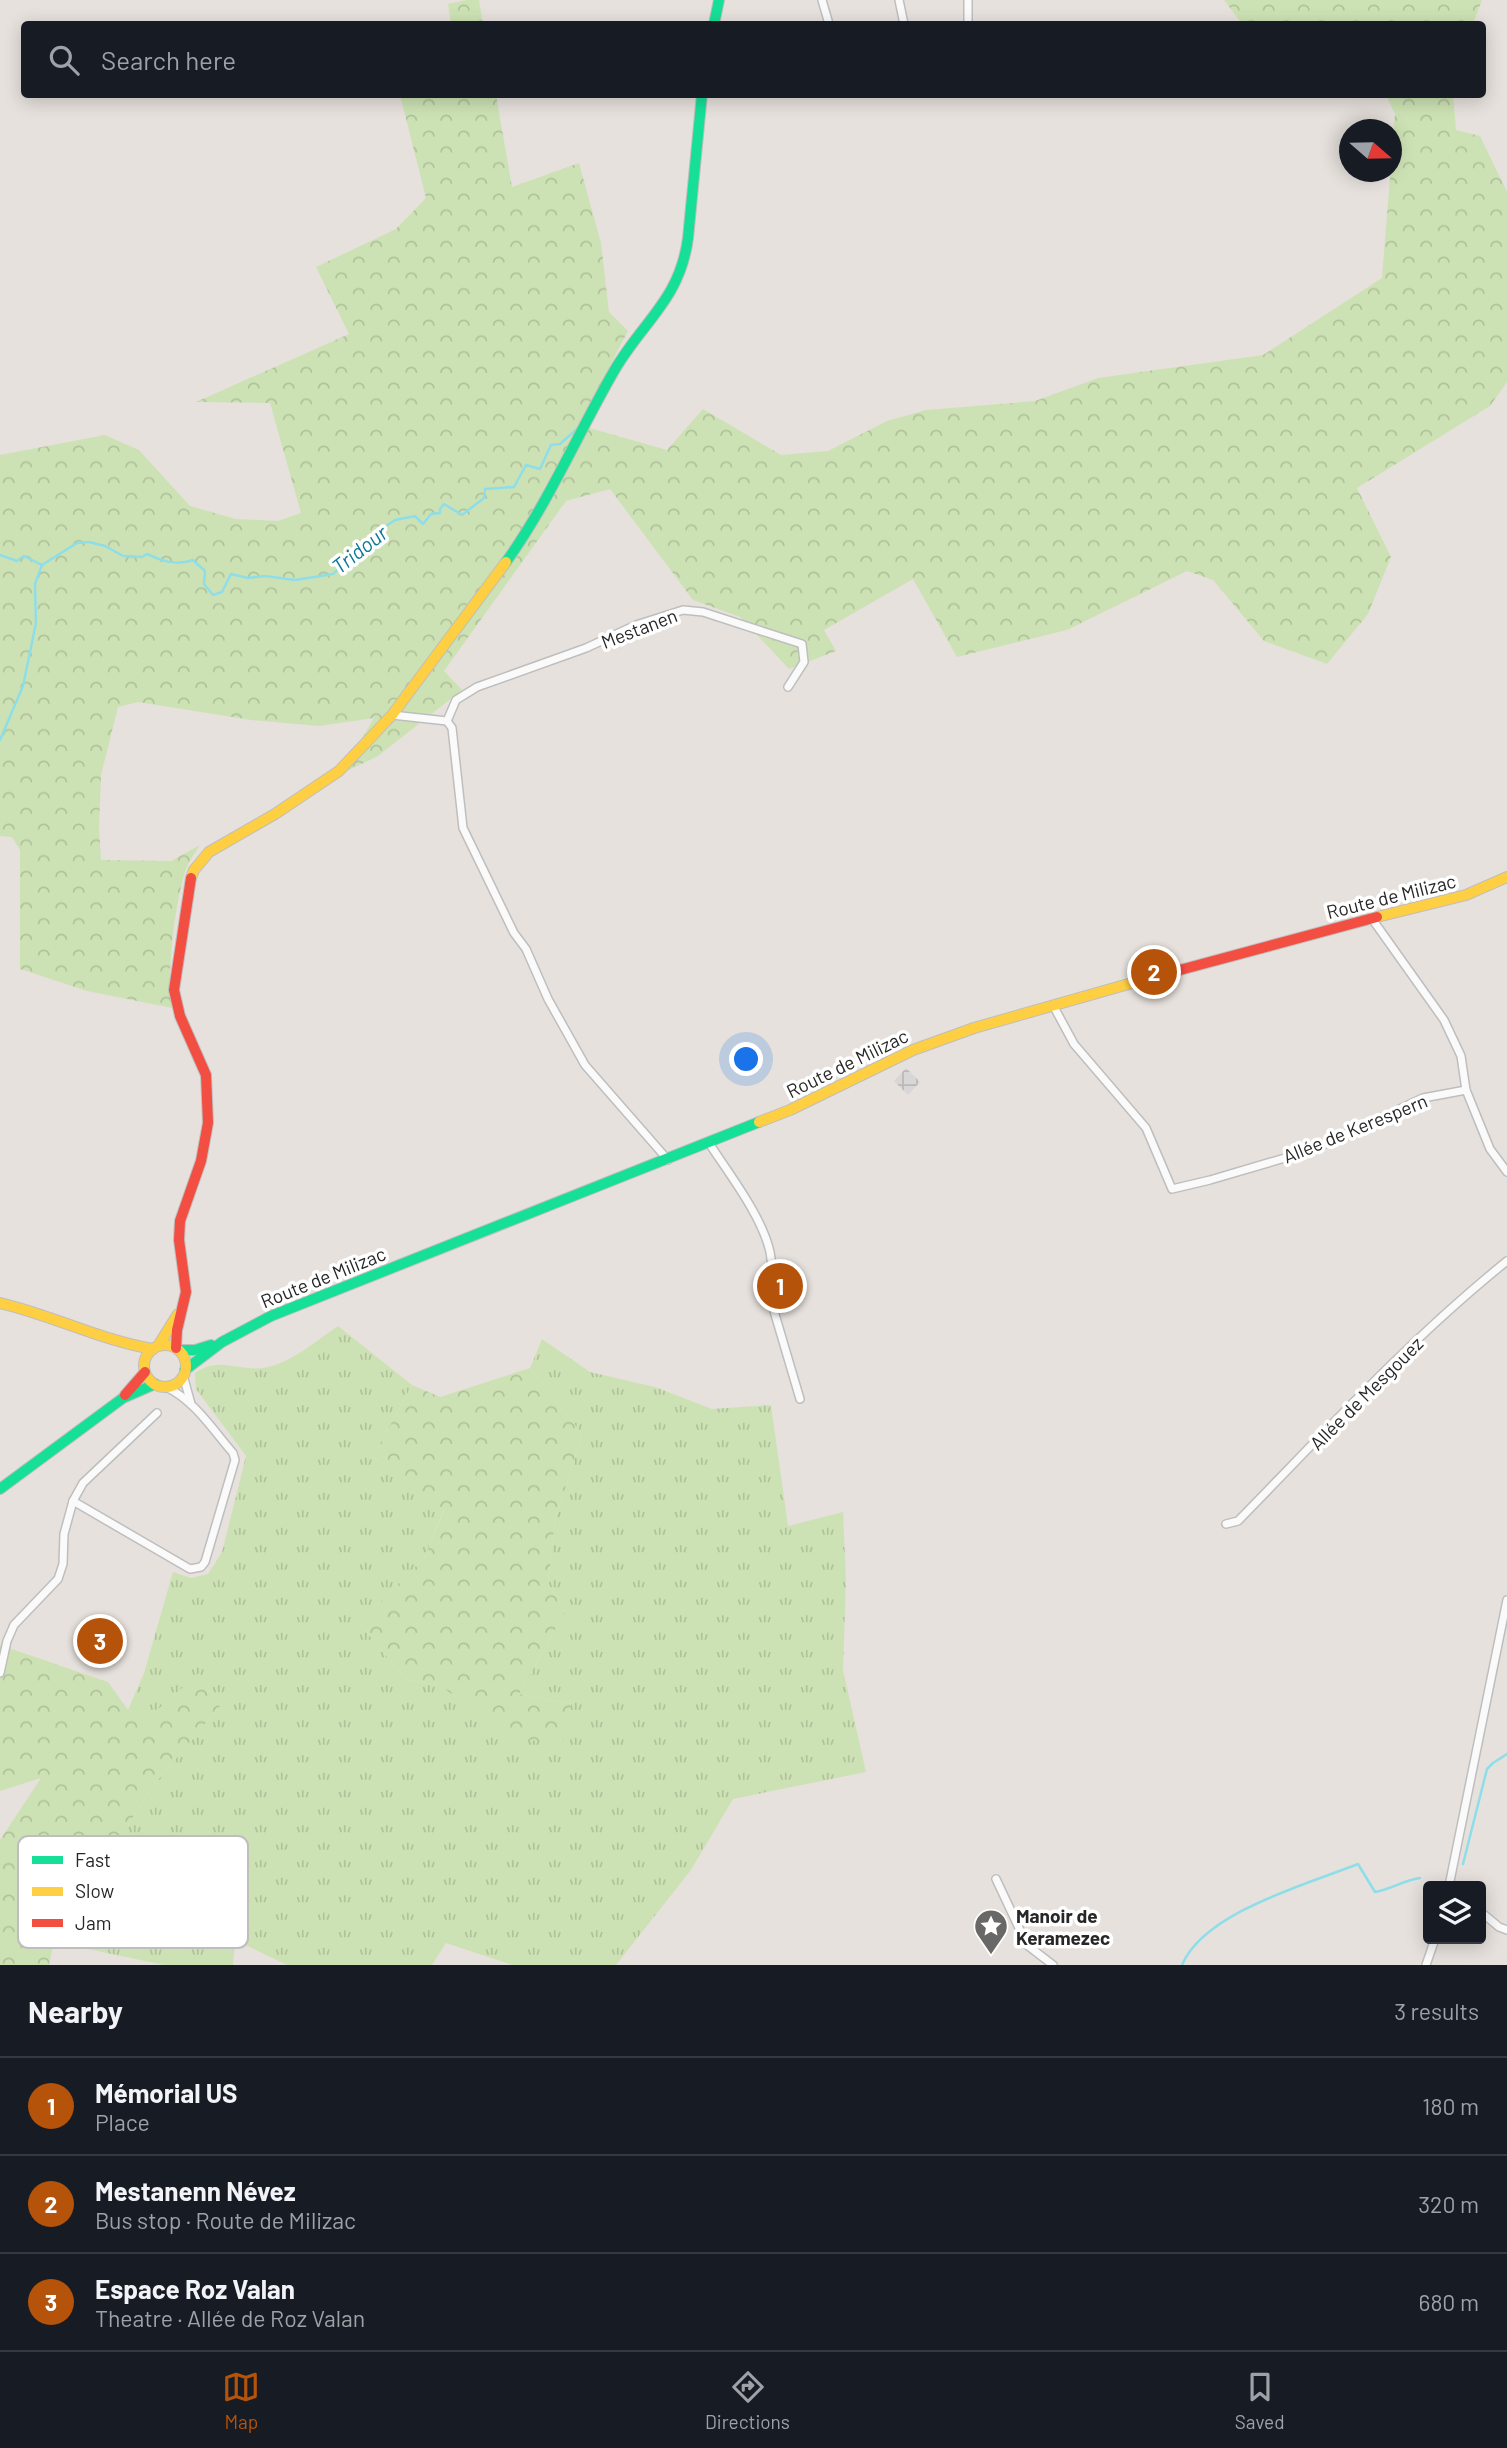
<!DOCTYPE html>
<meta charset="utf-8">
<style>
body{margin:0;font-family:Barlow,sans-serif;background:#20242c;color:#f1f3f6}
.controls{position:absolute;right:21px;bottom:21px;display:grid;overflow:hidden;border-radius:7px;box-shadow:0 4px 18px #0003}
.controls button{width:63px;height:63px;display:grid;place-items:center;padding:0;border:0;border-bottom:2px solid #363941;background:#171b24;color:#f1f3f6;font:35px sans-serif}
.compass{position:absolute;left:1339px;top:119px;width:63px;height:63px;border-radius:50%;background:#171b24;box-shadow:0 4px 18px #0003;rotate:110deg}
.you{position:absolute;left:747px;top:1060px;width:24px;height:24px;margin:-18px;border:5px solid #fff;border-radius:50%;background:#1a73e8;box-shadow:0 0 0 10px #1a73e833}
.badge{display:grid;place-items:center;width:46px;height:46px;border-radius:50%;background:#b45309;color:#fff;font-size:23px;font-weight:700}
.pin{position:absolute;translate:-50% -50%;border:4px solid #fff;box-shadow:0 2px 7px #0006}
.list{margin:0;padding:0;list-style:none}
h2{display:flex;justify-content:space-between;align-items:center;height:91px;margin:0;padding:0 28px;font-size:30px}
h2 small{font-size:23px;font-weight:400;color:#9ea1a6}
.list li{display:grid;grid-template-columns:46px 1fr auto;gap:21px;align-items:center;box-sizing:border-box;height:98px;padding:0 28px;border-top:2px solid #363941}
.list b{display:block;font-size:26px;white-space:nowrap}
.list p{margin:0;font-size:23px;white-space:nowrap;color:#9ea1a6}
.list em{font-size:23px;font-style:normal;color:#9ea1a6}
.icon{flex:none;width:38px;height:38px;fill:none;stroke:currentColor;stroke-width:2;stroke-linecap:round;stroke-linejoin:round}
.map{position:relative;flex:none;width:1507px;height:1965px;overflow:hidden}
.search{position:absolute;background:#171b24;box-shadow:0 4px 18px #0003;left:21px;right:21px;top:21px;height:77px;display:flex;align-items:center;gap:18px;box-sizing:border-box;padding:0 24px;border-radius:7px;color:#9ea1a6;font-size:26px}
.sheet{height:385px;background:#171b24}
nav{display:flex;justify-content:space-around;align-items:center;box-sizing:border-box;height:98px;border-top:2px solid #363941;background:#171b24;font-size:19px;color:#9ea1a6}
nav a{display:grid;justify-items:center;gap:4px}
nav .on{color:#b45309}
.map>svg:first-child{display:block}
</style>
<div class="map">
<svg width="1507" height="1965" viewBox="0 0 1507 1965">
<defs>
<pattern id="industrial-grid" width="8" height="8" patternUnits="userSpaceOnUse" patternTransform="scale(1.75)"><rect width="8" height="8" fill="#d9d6d8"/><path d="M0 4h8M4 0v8" fill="none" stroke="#bab8b9"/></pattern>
<pattern id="grass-tufts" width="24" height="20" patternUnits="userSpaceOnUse" patternTransform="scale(1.75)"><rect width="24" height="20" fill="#cde2b4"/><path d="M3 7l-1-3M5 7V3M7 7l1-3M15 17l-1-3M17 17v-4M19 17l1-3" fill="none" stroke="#b0c29b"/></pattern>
<pattern id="forest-crowns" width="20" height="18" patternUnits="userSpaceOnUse" patternTransform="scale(1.75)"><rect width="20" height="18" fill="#cde2b4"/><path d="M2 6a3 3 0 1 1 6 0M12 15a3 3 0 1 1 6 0" fill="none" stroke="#b0c29b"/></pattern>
</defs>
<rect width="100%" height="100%" fill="#e6e1dc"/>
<!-- industrial -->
<polygon fill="url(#industrial-grid)" points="906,1068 920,1082 908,1095 894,1081"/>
<!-- grass -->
<path fill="url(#grass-tufts)" d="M338 1326 412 1385 373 1457 444 1509 424 1558 359 1623 407 1680 439 1685 510 1735 571 1704 519 1694 565 1612 548 1583 555 1521 582 1434 530 1368 542 1339 590 1372 655 1387 712 1409 771 1405 788 1526 843 1512 846 1580 843 1670 866 1772 733 1799 691 1870 616 1965H512L446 1943 432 1965H287L235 1940 233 1965H164L54 1942 152 1787 220 1706 199 1674 147 1719 128 1710 144 1673 173 1572 191 1578 208 1574 222 1552 246 1456 196 1389 195 1373C219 1356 237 1371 263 1368 290 1364 316 1341 338 1326Z"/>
<!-- forest -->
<g fill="url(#forest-crowns)">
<polygon points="467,0 479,0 483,24 451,24 448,4"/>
<polygon points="1224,0 1482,0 1473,24 1242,24"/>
<path d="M400 95H496L512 187 579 163 601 243 609 312 628 331 579 425 667 450 703 409 781 455 828 451 887 421 926 410 1035 401 1098 378 1263 355 1382 278 1395 114 1386 95H1453L1456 130 1480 136 1507 192V382L1490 406 1357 488 1391 557 1368 614 1327 664 1264 641 1213 580 1187 571 1067 630 957 657 913 579 824 630 836 651 789 669 740 617 693 600 610 489 566 501 444 671 462 690 378 756 341 774 374 718 319 726 251 720 138 702 118 707 101 775 99 827 101 860 171 861 200 845C195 853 189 861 186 869 175 902 166 974 172 1008L87 991 20 969V850L12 837 0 836V455L105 435 139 450 190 506 236 519 278 521 301 513 270 403 196 402 349 334 316 267 396 229 426 198Z"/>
<polygon points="530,1368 582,1434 555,1521 548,1583 565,1612 519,1694 571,1704 562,1747 509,1735 439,1685 407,1680 359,1623 424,1558 444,1510 373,1457 412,1385 440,1397"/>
<polygon points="0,1645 108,1682 128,1710 147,1719 199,1673 220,1706 152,1787 54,1942 49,1965 0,1965 0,1840 41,1778 0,1791"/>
</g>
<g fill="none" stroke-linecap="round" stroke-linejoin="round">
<!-- stream -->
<g stroke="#8edee9" stroke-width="2.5">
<polyline points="0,555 17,561 24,556 42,565"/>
<path d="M42 565 77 543 89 542 105 546 123 556 142 557 147 554C162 561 176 566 193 560L205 571 204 584 213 595 222 592 231 574 248 578 265 576 295 580 333 574 376 533 395 520 415 516 423 524 431 514 440 513V509L444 504 462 515 484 498 485 489 514 487 526 465 540 469 551 445 560 444 578 428"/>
<polyline points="0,740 23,686 36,623 35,584 42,565"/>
<polyline points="1463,1864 1487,1769 1493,1763 1507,1754"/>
<path d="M1182 1965C1204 1912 1308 1884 1358 1864L1375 1892C1393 1889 1401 1881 1420 1878"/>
</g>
<!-- street casing -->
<g stroke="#bfbebe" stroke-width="10">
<g id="street">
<polyline points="822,0 829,24"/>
<polyline points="899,0 904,24"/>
<polyline points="968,24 968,0"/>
<polyline points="392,715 447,721"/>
<polyline points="447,721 452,728 463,828 514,933 526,949 548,999 585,1065 668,1160"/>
<polyline points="447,721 456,700 477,687 586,648 636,625 683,610 703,612 802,644 804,662 788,687"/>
<polyline points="1373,917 1375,923 1444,1020 1461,1056 1466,1090 1490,1149 1507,1172"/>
<polyline points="1054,1007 1074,1044 1146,1128 1172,1189 1210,1180 1312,1150 1423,1098 1466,1090"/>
<path d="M709 1143C729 1174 762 1216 770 1252 774 1274 771 1291 774 1311L800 1399"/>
<polyline points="183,1375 191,1404"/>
<polyline points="73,1501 83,1483 157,1413"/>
<path d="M1226 1524 1238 1521C1325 1432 1410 1339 1507 1261"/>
<path d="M0 1673 7 1641 14 1625 58 1579 63 1564 64 1534 73 1501 190 1569 201 1567 205 1562 235 1460 233 1453C213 1430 194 1400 166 1387"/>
<polyline points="996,1879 1027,1945 1053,1965"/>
<polyline points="1449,1886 1507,1600"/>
<polyline points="1481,1912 1499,1927 1507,1930"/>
<polyline points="1426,1965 1435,1939"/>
</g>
</g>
<!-- fast casing -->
<g stroke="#bfbebe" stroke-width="12">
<g id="fast">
<polyline points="714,24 719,0"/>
<path d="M506 562C549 502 577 435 614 371 642 322 680 300 688 238L702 94"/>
<polyline points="180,1350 195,1350 211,1345"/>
<polyline points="185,1370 222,1342 271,1316 759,1122"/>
<polyline points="0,1489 123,1398 155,1384"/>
</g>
</g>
<!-- slow casing -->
<g stroke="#bfbebe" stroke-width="12">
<g id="slow">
<polyline points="191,878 194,870 209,852 275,814 339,771 392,715 506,562"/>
<polyline points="1377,917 1466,895 1507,877"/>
<polyline points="759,1122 790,1110 913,1050 974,1028 1139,981"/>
<path d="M0 1303C52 1315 100 1340 153 1349"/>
<circle cx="165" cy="1366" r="21"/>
<polyline points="158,1346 178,1314"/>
</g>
</g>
<!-- jam casing -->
<g stroke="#bfbebe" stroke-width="12">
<g id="jam">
<polyline points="1139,981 1377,917"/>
<polyline points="176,1348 177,1330 186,1292 179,1240 180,1221 201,1161 208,1123 206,1075 180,1016 174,990 191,878"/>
<polyline points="125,1395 145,1372"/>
</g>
</g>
<!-- street -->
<use href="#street" stroke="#fbfafa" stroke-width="7"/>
<!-- fast -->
<use href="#fast" stroke="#16e098" stroke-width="10"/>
<!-- slow -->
<use href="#slow" stroke="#ffcf43" stroke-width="10"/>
<!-- jam -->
<use href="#jam" stroke="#f24e42" stroke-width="10"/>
</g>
<!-- icons -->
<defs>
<g id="sight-pin" transform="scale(1.75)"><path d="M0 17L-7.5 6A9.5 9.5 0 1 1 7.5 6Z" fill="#6a6866" stroke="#fff"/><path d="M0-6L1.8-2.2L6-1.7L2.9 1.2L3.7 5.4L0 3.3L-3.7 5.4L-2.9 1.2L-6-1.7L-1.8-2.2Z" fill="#fff"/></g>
</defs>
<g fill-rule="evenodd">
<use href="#sight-pin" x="991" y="1926"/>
</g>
<g text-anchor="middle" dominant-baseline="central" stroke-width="7" stroke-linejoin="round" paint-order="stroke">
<!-- street labels -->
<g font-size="19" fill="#272727" stroke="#fff">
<text transform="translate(639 628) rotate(-21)">Mestanen</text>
<text transform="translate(1391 896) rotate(-14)">Route de Milizac</text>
<text transform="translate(847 1063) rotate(-26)">Route de Milizac</text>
<text transform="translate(1355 1128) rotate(-22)">Allée de Kerespern</text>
<text transform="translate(323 1277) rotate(-22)">Route de Milizac</text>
<text transform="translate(1366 1393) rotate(-45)">Allée de Mesgouez</text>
</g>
<!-- poi labels -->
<g font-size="19" font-weight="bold" fill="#272727" stroke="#fff" text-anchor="start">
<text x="1016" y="1915">Manoir de<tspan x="1016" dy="22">Keramezec</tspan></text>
</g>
<!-- water labels -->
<g font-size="21" font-style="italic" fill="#0b7997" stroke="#fff">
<text transform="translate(359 549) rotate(-38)">Tridour</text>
</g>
</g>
<!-- legend -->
<rect x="18" y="1836" width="230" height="112" rx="10" fill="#fff" stroke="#bebebe" stroke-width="2"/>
<rect x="32" y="1856" width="31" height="8" fill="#16e098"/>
<rect x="32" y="1887" width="31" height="9" fill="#ffcf43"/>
<rect x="32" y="1919" width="31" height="8" fill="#f24e42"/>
<g font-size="19" fill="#272727">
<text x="75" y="1867">Fast</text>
<text x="75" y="1898">Slow</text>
<text x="75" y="1930">Jam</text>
</g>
</svg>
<div class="controls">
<button><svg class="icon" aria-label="layers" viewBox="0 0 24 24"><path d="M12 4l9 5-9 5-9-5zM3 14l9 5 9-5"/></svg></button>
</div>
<svg class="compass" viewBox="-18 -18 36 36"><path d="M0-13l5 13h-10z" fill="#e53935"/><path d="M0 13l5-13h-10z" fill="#9ea1a6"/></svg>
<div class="you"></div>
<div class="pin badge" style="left:780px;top:1286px">1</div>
<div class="pin badge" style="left:1154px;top:972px">2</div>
<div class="pin badge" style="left:100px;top:1641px">3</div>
<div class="search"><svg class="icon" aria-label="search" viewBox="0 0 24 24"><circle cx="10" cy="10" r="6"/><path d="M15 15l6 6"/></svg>Search here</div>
</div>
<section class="sheet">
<h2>Nearby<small>3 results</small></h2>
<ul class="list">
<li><span class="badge">1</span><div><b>Mémorial US</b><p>Place</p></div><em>180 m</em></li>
<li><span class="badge">2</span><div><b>Mestanenn Névez</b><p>Bus stop · Route de Milizac</p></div><em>320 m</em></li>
<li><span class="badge">3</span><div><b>Espace Roz Valan</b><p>Theatre · Allée de Roz Valan</p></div><em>680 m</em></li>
</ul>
</section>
<nav>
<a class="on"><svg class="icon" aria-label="map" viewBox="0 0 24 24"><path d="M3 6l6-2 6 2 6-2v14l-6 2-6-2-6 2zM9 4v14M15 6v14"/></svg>Map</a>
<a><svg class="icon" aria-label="directions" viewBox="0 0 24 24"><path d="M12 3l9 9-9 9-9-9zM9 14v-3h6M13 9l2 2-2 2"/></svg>Directions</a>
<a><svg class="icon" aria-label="saved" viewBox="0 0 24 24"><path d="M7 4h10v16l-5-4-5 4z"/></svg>Saved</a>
</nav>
